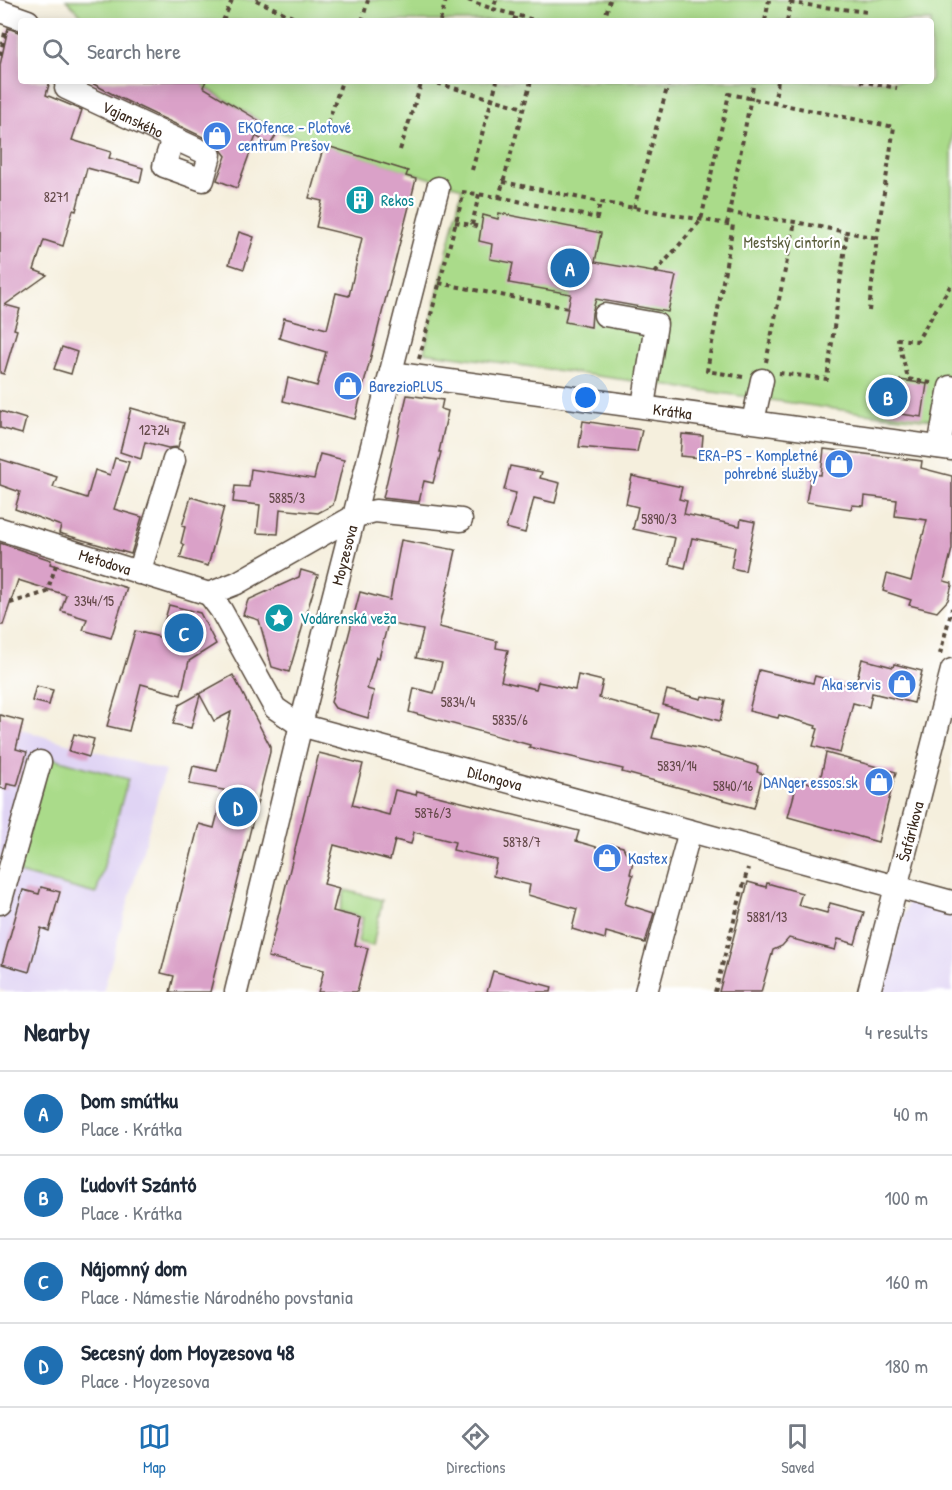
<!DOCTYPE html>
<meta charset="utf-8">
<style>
body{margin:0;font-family:"Patrick Hand",sans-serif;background:#f6f6f7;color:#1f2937}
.you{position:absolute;left:586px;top:398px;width:21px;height:21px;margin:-15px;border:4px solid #fff;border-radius:50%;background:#1a73e8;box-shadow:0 0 0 9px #1a73e833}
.badge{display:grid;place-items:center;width:39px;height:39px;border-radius:50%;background:#1f6fb2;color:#fff;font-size:20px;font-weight:700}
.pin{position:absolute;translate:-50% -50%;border:3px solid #fff;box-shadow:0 2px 6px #0006}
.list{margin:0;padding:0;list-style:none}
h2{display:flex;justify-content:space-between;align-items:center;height:78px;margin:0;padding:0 24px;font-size:26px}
h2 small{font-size:20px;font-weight:400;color:#747a83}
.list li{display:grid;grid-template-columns:39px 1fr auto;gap:18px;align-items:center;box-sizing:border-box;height:84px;padding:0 24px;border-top:2px solid #e0e1e3}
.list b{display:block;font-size:22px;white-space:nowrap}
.list p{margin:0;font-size:20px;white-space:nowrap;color:#747a83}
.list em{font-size:20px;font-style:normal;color:#747a83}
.icon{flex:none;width:33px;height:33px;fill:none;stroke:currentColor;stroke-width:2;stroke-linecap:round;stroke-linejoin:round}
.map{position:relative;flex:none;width:952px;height:992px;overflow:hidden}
.search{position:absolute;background:#fff;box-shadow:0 3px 15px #0003;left:18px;right:18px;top:18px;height:66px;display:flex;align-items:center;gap:15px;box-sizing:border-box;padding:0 21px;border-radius:6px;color:#747a83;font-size:22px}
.sheet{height:414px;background:#fff}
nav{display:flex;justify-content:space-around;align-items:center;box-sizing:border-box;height:84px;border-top:2px solid #e0e1e3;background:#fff;font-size:16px;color:#747a83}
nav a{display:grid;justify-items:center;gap:3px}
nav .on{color:#1f6fb2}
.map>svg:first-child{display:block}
</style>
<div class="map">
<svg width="952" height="992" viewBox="0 0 952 992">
<rect width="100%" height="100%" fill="#fff"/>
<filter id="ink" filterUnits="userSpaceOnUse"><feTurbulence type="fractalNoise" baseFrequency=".0167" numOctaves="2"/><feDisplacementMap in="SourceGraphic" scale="12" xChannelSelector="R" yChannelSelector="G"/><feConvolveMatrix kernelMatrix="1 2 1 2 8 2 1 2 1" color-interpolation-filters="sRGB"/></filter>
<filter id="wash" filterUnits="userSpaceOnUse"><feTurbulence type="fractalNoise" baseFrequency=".008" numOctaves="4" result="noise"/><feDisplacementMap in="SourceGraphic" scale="24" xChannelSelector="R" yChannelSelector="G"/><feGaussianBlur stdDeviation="1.35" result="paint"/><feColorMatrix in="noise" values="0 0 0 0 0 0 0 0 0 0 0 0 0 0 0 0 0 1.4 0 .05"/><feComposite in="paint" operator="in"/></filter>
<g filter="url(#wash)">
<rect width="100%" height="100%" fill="#f5efdd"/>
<!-- built -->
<g fill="#e0d4f4">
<polygon points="0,724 165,771 103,992 6,992 0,990"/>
<polygon points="909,898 952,910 952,992 882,992"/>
</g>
<!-- green -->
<g fill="#aadb8a" stroke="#728254" stroke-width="1.5">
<polygon points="66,0 952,0 952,422 864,413 424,352 462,188 276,131 195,81 931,81 931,21 90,21 82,16"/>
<polygon points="49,757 128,779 96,894 18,873"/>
<polygon points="345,890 382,900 373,946 358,942 363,918 340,911"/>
</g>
<g id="blocks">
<!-- building -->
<g fill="#daa1c8">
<polygon points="8,28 21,33 21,81 50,81 46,95 82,110 72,140 111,152 109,158 143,168 140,182 87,168 76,211 73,210 63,246 44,240 34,270 47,275 5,305 20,309 14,329 17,330 4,374 0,373 0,65"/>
<polygon points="88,81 206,81 203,87 278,132 270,145 256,136 237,188 217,180 226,156 216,143 118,97"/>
<polygon points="324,145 408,171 406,176 416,179 355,419 283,401 288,378 317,386 326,352 279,338 284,318 327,329 336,293 349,296 362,238 316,227 322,201 309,198"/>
<polygon points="499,213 601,233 595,262 676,276 668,312 596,299 592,313 591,327 565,322 571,294 509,283 513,263 490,259 492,244 479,241 483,215 498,219"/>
<polygon points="239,232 254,237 244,269 229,264"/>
<polygon points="62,347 77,352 71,374 54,369"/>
<polygon points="900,380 927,384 922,417 886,412 890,384 893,384 894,381 900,382"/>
<polygon points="407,395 443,400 441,409 448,411 439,452 441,452 433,483 424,481 419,502 383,498"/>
<polygon points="131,408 184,423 178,447 168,448 145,442 141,459 120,452"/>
<polygon points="0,411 26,419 22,434 0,428"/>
<polygon points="583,421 642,430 637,452 579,447"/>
<polygon points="682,434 703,436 701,458 680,456"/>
<polygon points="824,449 922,461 921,468 952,476 952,549 944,581 952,583 952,585 948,600 937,612 909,605 911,600 883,591 887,574 911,581 927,520 895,516 897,500 865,496 864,506 852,505 851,509 806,502 811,474 821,475"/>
<polygon points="320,454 344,460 333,505 318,513 280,509 278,534 257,533 260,505 233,502 235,486 249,487 251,469 314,479"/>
<polygon points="115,458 129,462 114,509 142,517 131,554 59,533 61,526 15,509 20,492 0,485 0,459 57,477 53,487 87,498 95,470 110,475"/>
<polygon points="510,466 542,472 540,478 560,483 555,503 534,498 525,533 506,528 516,493 504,490"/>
<polygon points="632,476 682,487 679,499 687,501 684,514 740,526 741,519 755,522 745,571 731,568 735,547 692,538 685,568 669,564 675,538 633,529 638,507 626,504"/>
<polygon points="191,497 224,507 208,566 180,558 184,545 181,543 185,527 182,526"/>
<polygon points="401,540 456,550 439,627 497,641 496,648 508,650 501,681 536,689 538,682 575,690 578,675 603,681 599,698 659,714 652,738 702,749 758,766 757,772 763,774 754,808 622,772 623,769 529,747 530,745 409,712 414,688 434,693 442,663 416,658 423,630 388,623 379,658 376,657 367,689 374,691 368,718 335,708 331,702 360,592 390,600"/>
<polygon points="0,543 51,560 50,564 127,588 111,638 83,630 87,619 61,611 66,595 18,580 3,625 0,625"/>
<polygon points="301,570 318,575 289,672 272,667 259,620 243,615 248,600 299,577"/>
<polygon points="169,605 200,613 216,644 189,661 181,695 141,684 129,731 107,726 135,631 160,637"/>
<polygon points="862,659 893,667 894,664 922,671 914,703 872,693 869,707 853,703 840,753 813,746 818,729 815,728 816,726 779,715 778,718 749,711 759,670 813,683 815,676 855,687"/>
<polygon points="233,675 270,746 270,752 210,992 170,992 174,976 161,973 199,824 214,828 224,790 189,784 193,766 217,771 231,712 214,721 200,695 191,728 173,724 179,705"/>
<polygon points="36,686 53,690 49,705 32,701"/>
<polygon points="667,690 701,699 702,696 725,700 720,721 663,705"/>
<polygon points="0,715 23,721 16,749 27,752 17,786 7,784 6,789 0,788"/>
<polygon points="74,734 94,739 89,757 69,751"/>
<polygon points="319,753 363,764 352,805 389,815 395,790 416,795 417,791 579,831 576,841 603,849 611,844 623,847 627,855 634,857 630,874 633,875 625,904 654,913 645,943 606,932 605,939 572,929 577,909 528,895 530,885 493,876 497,860 453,850 455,842 414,832 411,844 395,840 390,860 334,845 324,884 339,888 333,911 361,918 355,945 368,948 357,992 318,992 324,970 268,957"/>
<polygon points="826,753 896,772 878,842 788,817 798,780 819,785"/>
<polygon points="748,882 766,887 767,883 802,893 798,905 827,913 830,903 864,912 855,944 838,939 835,950 789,938 782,946 773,950 761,992 719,992"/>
<polygon points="41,887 60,892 49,931 41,928 29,972 2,964 23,890 39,894"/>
<polygon points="493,971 552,987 551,992 487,992"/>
</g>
</g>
</g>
<g filter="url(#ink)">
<use href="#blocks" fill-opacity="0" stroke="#57483b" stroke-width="1.5"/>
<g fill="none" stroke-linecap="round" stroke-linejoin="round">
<!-- minor casing -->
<g stroke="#57483b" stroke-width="25">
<g id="minor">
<polyline points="0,11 28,21"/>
<path id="s1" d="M68 81 66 88 210 155 203 180 164 166 173 138"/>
<polyline points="605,315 656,324 643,406"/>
<path id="s2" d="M391 373 952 449"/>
<polyline points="753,421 762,380"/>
<polyline points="939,447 950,387"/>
<path id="s3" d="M0 529 209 594"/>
<polyline points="139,573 174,460"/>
<path id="s4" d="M209 594 221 610 275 708 300 725 952 902"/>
<polyline points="209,594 237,583 353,517 375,511 461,520"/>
<polyline points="0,903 40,762"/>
<path id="s5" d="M236 992 306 704 438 188"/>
<polyline points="646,992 690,831"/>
<path id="s6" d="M869 992 952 670"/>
</g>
</g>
<!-- path -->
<g stroke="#57483b" stroke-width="4" stroke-dasharray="4.5 4.5" stroke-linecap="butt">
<polyline points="256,0 301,21"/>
<polyline points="468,0 493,9"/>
<polyline points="496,0 493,9 538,21"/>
<polyline points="790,3 867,12"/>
<polyline points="223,21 232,0"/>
<polyline points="362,21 368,0"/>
<polyline points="440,21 446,0"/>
<polyline points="514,21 516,15"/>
<polyline points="604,21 610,0"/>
<polyline points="765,21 769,0"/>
<polyline points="787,21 791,0"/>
<polyline points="0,55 5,33"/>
<polyline points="429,81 524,108"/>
<polyline points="860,81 897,88"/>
<polyline points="774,104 778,81"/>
<polyline points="328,123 342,81"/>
<polyline points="400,150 422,81"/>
<polyline points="472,170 497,81"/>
<polyline points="503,182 600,202"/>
<polyline points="462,192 499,197 531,81"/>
<polyline points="499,197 597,218 600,202 733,225 707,371 743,377"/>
<polyline points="634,208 669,81"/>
<polyline points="729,213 795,222 877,238"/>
<polyline points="455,222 481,227"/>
<polyline points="727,224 754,81"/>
<polyline points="472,225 479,194"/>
<polyline points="655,273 701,220 729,94 894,127 877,238 869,311"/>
<polyline points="439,283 568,308"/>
<polyline points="419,359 464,192"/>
<polyline points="766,362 795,222"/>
<polyline points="779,373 827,379 847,232"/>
<polyline points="931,383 908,379 898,339 917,341 952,283"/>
<polyline points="10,603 47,592 56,565"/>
<polyline points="940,654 952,608"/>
<polyline points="715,992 748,868"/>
</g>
<!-- minor -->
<use href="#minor" stroke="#fff" stroke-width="22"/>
</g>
</g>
<!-- icons -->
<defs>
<g id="shop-disc" transform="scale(1.5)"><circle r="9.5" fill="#3f7fe0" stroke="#fff"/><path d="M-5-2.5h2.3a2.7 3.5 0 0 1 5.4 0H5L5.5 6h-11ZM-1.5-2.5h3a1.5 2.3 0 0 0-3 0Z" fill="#fff"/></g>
<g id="building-disc" transform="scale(1.5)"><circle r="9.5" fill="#0f9aa8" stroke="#fff"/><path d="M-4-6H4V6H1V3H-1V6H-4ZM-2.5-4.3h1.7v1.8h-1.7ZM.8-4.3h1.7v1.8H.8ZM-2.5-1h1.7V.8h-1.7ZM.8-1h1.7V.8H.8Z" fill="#fff"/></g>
<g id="sight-disc" transform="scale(1.5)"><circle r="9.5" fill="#0f9aa8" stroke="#fff"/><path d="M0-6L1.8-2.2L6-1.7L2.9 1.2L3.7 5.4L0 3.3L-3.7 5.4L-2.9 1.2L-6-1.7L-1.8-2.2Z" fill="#fff"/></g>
</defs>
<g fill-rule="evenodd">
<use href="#shop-disc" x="217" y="136"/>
<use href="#building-disc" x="360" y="200"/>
<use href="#shop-disc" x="348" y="386"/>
<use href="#shop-disc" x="839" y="464"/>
<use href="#sight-disc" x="279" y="618"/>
<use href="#shop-disc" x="902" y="684"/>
<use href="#shop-disc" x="879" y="782"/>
<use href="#shop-disc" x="607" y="858"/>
</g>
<g text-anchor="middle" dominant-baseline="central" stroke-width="4.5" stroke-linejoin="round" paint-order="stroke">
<!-- number labels -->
<g font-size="14" fill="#634848">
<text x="56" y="196">8271</text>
<text x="154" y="429">12724</text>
<text x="287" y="497">5885/3</text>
<text x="659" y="518">5890/3</text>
<text x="94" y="600">3344/15</text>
<text x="458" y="701">5834/4</text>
<text x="510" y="719">5835/6</text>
<text x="677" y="765">5839/14</text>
<text x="733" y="785">5840/16</text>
<text x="433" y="812">5876/3</text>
<text x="522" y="841">5878/7</text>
<text x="767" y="916">5881/13</text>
</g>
<!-- street labels -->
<g font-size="16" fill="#3b2a1e" stroke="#fff">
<text stroke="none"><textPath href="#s1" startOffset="81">Vajanského</textPath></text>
<text stroke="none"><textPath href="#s2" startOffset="284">Krátka</textPath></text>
<text stroke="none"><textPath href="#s5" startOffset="450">Moyzesova</textPath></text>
<text stroke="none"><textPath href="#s3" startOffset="110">Metodova</textPath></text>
<text stroke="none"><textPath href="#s4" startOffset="364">Dilongova</textPath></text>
<text stroke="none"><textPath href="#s6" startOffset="166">Šafárikova</textPath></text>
</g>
<!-- shop labels -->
<g font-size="16" fill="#366cbe" stroke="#fff" text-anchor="start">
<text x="238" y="127">EKOfence - Plotové<tspan x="238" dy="18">centrum Prešov</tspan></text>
<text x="369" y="386">BarezioPLUS</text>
<text x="818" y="455" text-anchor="end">ERA-PS - Kompletné<tspan x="818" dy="18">pohrebné služby</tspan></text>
<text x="881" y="684" text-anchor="end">Aka servis</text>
<text x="858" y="782" text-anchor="end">DANger essos.sk</text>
<text x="628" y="858">Kastex</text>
</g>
<!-- culture labels -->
<g font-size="16" fill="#0d838f" stroke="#fff" text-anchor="start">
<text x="381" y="200">Rekos</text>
<text x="300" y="618">Vodárenská veža</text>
</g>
<!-- park labels -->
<g font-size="16" fill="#5c5f3e" stroke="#fff">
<text x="792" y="242">Mestský cintorín</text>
</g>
</g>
</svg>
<div class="you"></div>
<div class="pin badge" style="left:570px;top:268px">A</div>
<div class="pin badge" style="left:888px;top:397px">B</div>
<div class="pin badge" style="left:184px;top:633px">C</div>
<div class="pin badge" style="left:238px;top:807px">D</div>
<div class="search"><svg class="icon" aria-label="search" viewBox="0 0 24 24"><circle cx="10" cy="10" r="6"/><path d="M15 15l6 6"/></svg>Search here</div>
</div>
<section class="sheet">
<h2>Nearby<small>4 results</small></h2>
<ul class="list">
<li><span class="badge">A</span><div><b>Dom smútku</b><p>Place · Krátka</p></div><em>40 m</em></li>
<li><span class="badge">B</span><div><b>Ľudovít Szántó</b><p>Place · Krátka</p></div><em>100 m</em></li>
<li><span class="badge">C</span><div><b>Nájomný dom</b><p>Place · Námestie Národného povstania</p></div><em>160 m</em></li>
<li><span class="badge">D</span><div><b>Secesný dom Moyzesova 48</b><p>Place · Moyzesova</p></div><em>180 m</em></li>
</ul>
</section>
<nav>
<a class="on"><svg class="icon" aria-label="map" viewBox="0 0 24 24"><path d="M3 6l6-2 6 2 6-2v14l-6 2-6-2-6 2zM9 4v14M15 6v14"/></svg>Map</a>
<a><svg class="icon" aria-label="directions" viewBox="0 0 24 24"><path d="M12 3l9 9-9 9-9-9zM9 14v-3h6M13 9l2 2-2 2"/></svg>Directions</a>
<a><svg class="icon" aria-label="saved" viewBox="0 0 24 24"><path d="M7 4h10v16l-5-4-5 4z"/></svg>Saved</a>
</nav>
